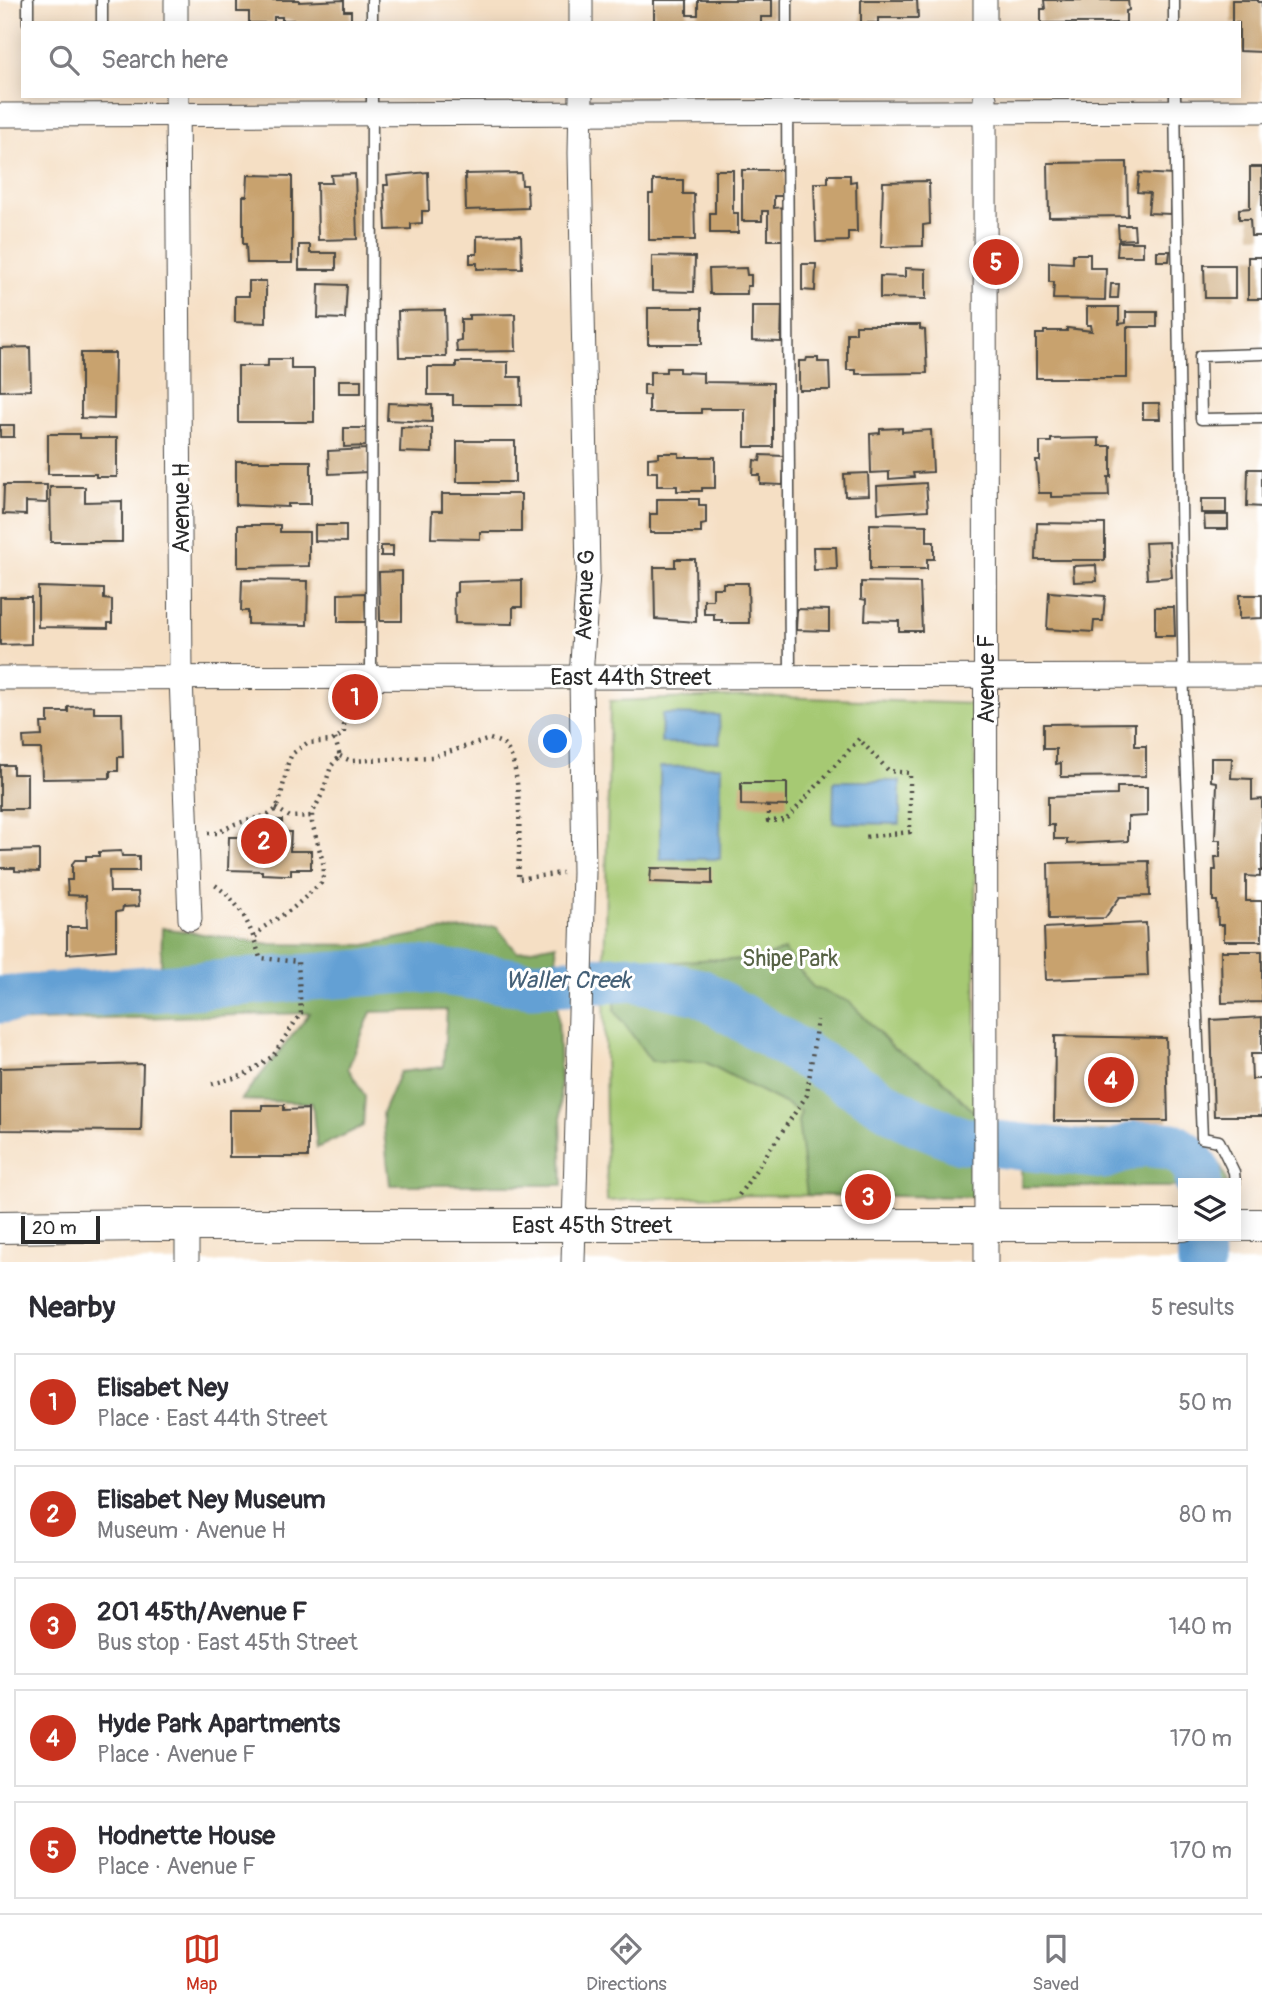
<!DOCTYPE html>
<meta charset="utf-8">
<style>
body{margin:0;font-family:Pangolin,sans-serif;background:#f7f7f7;color:#2b2b33}
.controls{position:absolute;right:21px;bottom:21px;display:grid;overflow:hidden;border-radius:0px;box-shadow:0 4px 18px #0003}
.controls button{width:63px;height:63px;display:grid;place-items:center;padding:0;border:0;border-bottom:2px solid #e1e1e2;background:#fff;color:#2b2b33;font:35px sans-serif}
.scale{position:absolute;left:21px;bottom:18px;width:79px;box-sizing:border-box;padding-left:7px;border:4px solid #2b2b2b;border-top:0;font-size:19px;line-height:24px;white-space:nowrap;color:#2b2b2b;-webkit-text-stroke:5px #fff;paint-order:stroke}
.you{position:absolute;left:556px;top:742px;width:24px;height:24px;margin:-18px;border:5px solid #fff;border-radius:50%;background:#1a73e8;box-shadow:0 0 0 10px #1a73e833}
.badge{display:grid;place-items:center;width:46px;height:46px;border-radius:50%;background:#c8321e;color:#fff;font-size:23px;font-weight:700}
.pin{position:absolute;translate:-50% -50%;border:4px solid #fff;box-shadow:0 2px 7px #0006}
.list{margin:0;padding:0;list-style:none}
h2{display:flex;justify-content:space-between;align-items:center;height:91px;margin:0;padding:0 28px;font-size:30px}
h2 small{font-size:23px;font-weight:400;color:#7c7c81}
.list li{display:grid;grid-template-columns:46px 1fr auto;gap:21px;align-items:center;box-sizing:border-box;height:98px;margin:0 14px 14px;padding:0 14px;border:2px solid #e1e1e2;border-radius:0px}
.list b{display:block;font-size:26px;white-space:nowrap}
.list p{margin:0;font-size:23px;white-space:nowrap;color:#7c7c81}
.list em{font-size:23px;font-style:normal;color:#7c7c81}
.icon{flex:none;width:38px;height:38px;fill:none;stroke:currentColor;stroke-width:2;stroke-linecap:round;stroke-linejoin:round}
.map{position:relative;flex:none;width:1262px;height:1262px;overflow:hidden}
.search{position:absolute;background:#fff;box-shadow:0 4px 18px #0003;left:21px;right:21px;top:21px;height:77px;display:flex;align-items:center;gap:18px;box-sizing:border-box;padding:0 24px;border-radius:0px;color:#7c7c81;font-size:26px}
.sheet{height:651px;background:#fff}
nav{display:flex;justify-content:space-around;align-items:center;box-sizing:border-box;height:98px;border-top:2px solid #e1e1e2;background:#fff;font-size:19px;color:#7c7c81}
nav a{display:grid;justify-items:center;gap:4px}
nav .on{color:#c8321e}
.map>svg:first-child{display:block}
</style>
<div class="map">
<svg width="1262" height="1262" viewBox="0 0 1262 1262">
<rect width="100%" height="100%" fill="#fff"/>
<filter id="ink" filterUnits="userSpaceOnUse"><feTurbulence type="fractalNoise" baseFrequency=".0143" numOctaves="2"/><feDisplacementMap in="SourceGraphic" scale="14" xChannelSelector="R" yChannelSelector="G"/><feConvolveMatrix kernelMatrix="1 2 1 2 8 2 1 2 1" color-interpolation-filters="sRGB"/></filter>
<filter id="wash" filterUnits="userSpaceOnUse"><feTurbulence type="fractalNoise" baseFrequency=".00686" numOctaves="4" result="noise"/><feDisplacementMap in="SourceGraphic" scale="28" xChannelSelector="R" yChannelSelector="G"/><feGaussianBlur stdDeviation="1.57" result="paint"/><feColorMatrix in="noise" values="0 0 0 0 0 0 0 0 0 0 0 0 0 0 0 0 0 1.4 0 .05"/><feComposite in="paint" operator="in"/></filter>
<g filter="url(#wash)">
<rect width="100%" height="100%" fill="#f5dfc4"/>
<!-- green -->
<polygon fill="#a6c973" stroke="#687a4f" stroke-width="2" points="749,696 975,704 976,1154 930,1196 739,1195 607,1201 604,975 610,701"/>
<!-- forest -->
<g fill="#84ad65" stroke="#586c48" stroke-width="2">
<polygon points="497,927 517,952 556,944 563,1185 390,1185 382,1114 400,1072 443,1067 447,1010 371,1012 348,1068 365,1096 363,1126 317,1148 312,1103 241,1100 310,1013 0,1022 0,980 161,969 162,928 271,944 366,945 435,931"/>
<polygon points="784,950 813,987 850,1002 893,1048 939,1076 976,1114 973,1197 807,1195 798,1121 801,1112 705,1062 651,1061 615,1011 616,967 713,959 755,961"/>
<path d="M1022 1130C1050 1130 1079 1131 1108 1131 1159 1131 1209 1122 1227 1183H1183V1187H1021Z"/>
</g>
<!-- water -->
<g fill="#63a0d4" stroke="#476680" stroke-width="2">
<polygon points="662,714 719,715 720,743 661,743"/>
<polygon points="721,766 720,859 660,859 660,767"/>
<polygon points="834,781 900,781 900,824 833,823"/>
</g>
<g fill="none" stroke-linecap="round" stroke-linejoin="round">
<!-- river -->
<g stroke="#63a0d4" stroke-width="47">
<polyline points="0,1000 419,969 531,984 633,978 700,992 908,1118 961,1140 1104,1156 1142,1143 1173,1146 1188,1156 1198,1172 1198,1183"/>
<polyline points="1200,1236 1201,1262"/>
</g>
</g>
<g id="blocks">
<!-- building -->
<g fill="#c8a26e">
<polygon points="237,0 299,0 299,2 344,0 344,11 351,11 351,23 293,23 293,20 282,20 282,17 274,17 274,23 249,23 249,12 237,12"/>
<polygon points="654,0 687,0 687,15 698,15 698,0 772,0 772,17 761,17 761,23 654,23"/>
<polygon points="861,0 917,0 918,18 878,18 878,23 861,23"/>
<polygon points="1044,0 1128,0 1129,10 1126,11 1126,23 1041,23 1041,9 1045,9"/>
<polygon points="1232,0 1258,0 1258,2 1262,2 1262,52 1239,51 1239,23 1232,23"/>
<polygon points="1127,162 1128,216 1049,217 1048,163"/>
<polygon points="1250,167 1262,167 1262,236 1251,236 1250,219 1239,219 1239,209 1250,208"/>
<polygon points="715,170 733,170 733,213 738,213 738,233 710,233 710,213 715,213"/>
<polygon points="742,170 785,170 785,196 774,196 774,208 785,207 784,240 768,240 768,211 762,211 762,221 742,221"/>
<polygon points="428,172 429,211 422,211 422,223 411,224 411,229 386,230 384,185 388,185 387,176"/>
<polygon points="521,173 522,185 527,185 528,208 466,210 465,174"/>
<polygon points="1139,173 1173,175 1171,214 1148,213 1150,193 1137,192"/>
<polygon points="355,174 357,239 318,240 317,183 332,183 331,175"/>
<polygon points="248,175 292,176 292,263 247,263 246,244 243,244 243,196 247,196"/>
<polygon points="828,175 850,175 850,182 856,181 857,232 848,232 848,241 816,242 814,183 828,183"/>
<polygon points="653,180 683,180 683,194 694,194 695,240 649,240 649,194 653,194"/>
<polygon points="929,181 930,224 923,225 923,246 881,247 883,182"/>
<polygon points="1118,225 1134,225 1135,239 1119,240"/>
<polygon points="521,235 522,268 477,269 477,263 470,263 470,254 477,254 477,236"/>
<polygon points="1118,242 1143,242 1143,256 1117,256"/>
<polygon points="299,245 310,245 310,253 336,253 336,270 299,270"/>
<polygon points="1157,251 1170,251 1169,261 1157,261"/>
<polygon points="1073,254 1090,254 1090,268 1106,268 1105,300 1053,299 1054,282 1049,282 1049,262 1073,263"/>
<polygon points="652,256 695,257 694,292 652,291"/>
<rect x="1248" y="257" width="14" height="42"/>
<polygon points="802,264 816,264 815,291 802,290"/>
<polygon points="1204,265 1235,265 1235,298 1205,298"/>
<polygon points="746,268 747,275 751,275 751,286 747,286 747,294 710,294 709,269"/>
<polygon points="905,268 926,269 926,299 880,298 880,276 905,277"/>
<polygon points="249,281 266,281 266,323 235,322 235,296 249,296"/>
<polygon points="319,284 347,285 345,319 318,318"/>
<polygon points="1111,284 1119,284 1118,298 1110,298"/>
<polygon points="752,306 782,306 781,342 752,341"/>
<polygon points="1087,307 1119,307 1119,324 1126,323 1126,312 1157,312 1157,327 1127,327 1127,378 1036,378 1036,334 1044,334 1044,331 1067,331 1067,328 1092,331 1091,325 1087,325"/>
<rect x="648" y="308" width="54" height="36"/>
<polygon points="445,310 446,357 399,357 398,311"/>
<polygon points="515,314 516,351 457,352 456,341 461,340 461,319 469,319 469,315"/>
<polygon points="856,325 920,325 920,329 925,330 927,373 856,374 856,370 847,370 847,333 856,333"/>
<polygon points="30,347 31,390 0,391 0,348"/>
<polygon points="81,353 115,353 114,419 81,418"/>
<polygon points="807,358 818,358 818,362 829,362 830,390 799,390 799,361 806,361"/>
<polygon points="268,359 291,359 291,369 314,369 314,422 238,422 238,366 268,366"/>
<polygon points="456,362 508,362 508,377 521,377 522,405 453,405 453,395 428,395 428,367 456,367"/>
<polygon points="666,368 679,368 679,372 703,373 703,382 773,383 773,447 745,447 745,409 701,409 701,413 649,413 649,395 644,395 644,385 650,385 650,372 666,372"/>
<rect x="339" y="380" width="22" height="13"/>
<polygon points="388,403 432,405 432,422 387,420"/>
<polygon points="1143,403 1159,403 1160,419 1143,419"/>
<rect x="0" y="425" width="14" height="12"/>
<polygon points="401,427 432,428 432,453 400,452"/>
<polygon points="344,428 368,428 368,446 344,447"/>
<polygon points="902,428 902,432 931,430 933,472 913,473 914,477 889,479 889,472 871,473 870,434 880,433 880,429"/>
<polygon points="48,434 80,434 80,438 117,438 117,477 96,477 96,474 48,474"/>
<polygon points="1099,438 1099,446 1111,446 1111,477 1108,477 1109,496 1051,497 1051,493 1039,493 1036,461 1040,461 1040,442 1051,442 1051,439"/>
<rect x="457" y="441" width="58" height="41"/>
<polygon points="367,449 368,472 329,474 328,451"/>
<polygon points="659,453 679,453 679,457 715,457 715,488 702,488 702,491 677,491 677,486 657,486 657,472 648,472 648,458 659,457"/>
<polygon points="761,455 784,456 783,485 760,484 760,475 753,475 754,460 760,461"/>
<polygon points="236,461 311,461 311,504 288,504 288,507 236,505"/>
<polygon points="1248,469 1262,469 1262,507 1247,506"/>
<polygon points="868,473 869,495 845,496 844,474"/>
<polygon points="926,483 928,510 878,513 877,486"/>
<polygon points="4,485 47,485 47,503 26,502 26,515 3,514"/>
<polygon points="50,487 85,487 85,502 122,501 122,542 51,542"/>
<polygon points="442,494 521,494 521,532 480,532 480,539 431,538 432,511 442,511"/>
<polygon points="657,499 699,499 699,505 706,505 706,524 701,525 701,533 650,533 650,514 657,514"/>
<rect x="1201" y="499" width="25" height="14"/>
<polygon points="1204,515 1228,515 1228,529 1205,529"/>
<polygon points="1037,523 1105,524 1105,560 1036,560"/>
<polygon points="870,524 927,525 927,542 934,542 934,559 927,559 927,569 870,569"/>
<polygon points="238,525 280,525 280,532 309,532 309,566 238,567"/>
<polygon points="315,525 346,525 346,542 315,541"/>
<polygon points="1169,542 1172,577 1147,579 1145,543"/>
<rect x="381" y="546" width="12" height="10"/>
<polygon points="813,547 836,547 837,569 814,570"/>
<polygon points="675,559 695,559 696,622 655,619 654,567 675,567"/>
<polygon points="1096,565 1097,581 1074,582 1073,566"/>
<polygon points="402,571 402,621 380,621 379,572"/>
<polygon points="242,580 308,581 307,625 248,624 248,611 241,611"/>
<polygon points="522,580 522,607 513,607 513,624 455,623 454,593 457,592 457,582"/>
<polygon points="861,582 920,583 922,631 899,631 899,621 865,620 866,600 861,599"/>
<polygon points="723,583 748,583 749,623 722,623 722,620 714,620 714,614 704,614 704,600 713,600 713,588 723,588"/>
<polygon points="38,587 104,589 104,599 112,600 112,623 108,623 108,628 38,627"/>
<polygon points="1049,592 1105,596 1103,621 1094,621 1093,632 1047,629"/>
<polygon points="365,593 366,622 338,622 338,594"/>
<polygon points="1239,595 1262,595 1262,618 1239,619"/>
<polygon points="0,597 31,597 31,644 0,645"/>
<polygon points="1155,607 1174,607 1175,636 1155,636"/>
<polygon points="797,609 829,610 829,631 796,630"/>
<polygon points="94,706 94,713 122,713 123,757 118,757 118,771 110,771 110,778 42,779 41,749 24,749 23,737 42,736 41,723 48,723 48,712 68,712 68,707"/>
<polygon points="1135,723 1135,746 1146,746 1146,776 1061,777 1061,763 1056,764 1056,749 1043,749 1043,724"/>
<polygon points="1211,758 1232,758 1231,778 1252,779 1252,800 1262,799 1262,871 1260,871 1260,877 1246,876 1246,901 1262,901 1262,941 1224,941 1224,925 1218,925 1217,901 1213,901 1213,870 1216,870 1215,857 1220,857 1220,840 1215,840 1217,782 1211,781"/>
<polygon points="0,765 13,765 13,774 27,774 27,809 0,809"/>
<polygon points="741,783 787,783 787,806 741,805"/>
<polygon points="1117,787 1147,787 1147,816 1128,817 1128,841 1067,844 1067,839 1054,839 1054,825 1048,825 1048,797 1117,795"/>
<polygon points="266,820 282,820 282,832 291,832 290,851 311,851 311,869 291,869 291,875 285,875 262,874 262,871 228,870 229,837 263,837 264,832 266,832"/>
<polygon points="39,850 39,872 15,871 15,868 0,868 0,851"/>
<polygon points="121,851 122,856 139,856 139,871 109,871 110,892 138,892 139,906 123,907 122,911 116,912 116,950 67,954 67,927 87,927 86,896 68,895 67,880 72,880 72,864 75,860 86,860 86,856 99,856 99,852"/>
<polygon points="1149,861 1150,896 1120,897 1105,918 1049,919 1048,863"/>
<polygon points="651,868 712,869 712,884 650,882"/>
<polygon points="1146,923 1148,976 1046,980 1044,928"/>
<polygon points="1221,951 1262,951 1262,1002 1222,1003"/>
<polygon points="1262,1017 1262,1054 1251,1054 1252,1079 1262,1079 1262,1116 1214,1116 1211,1020"/>
<polygon points="1055,1036 1166,1038 1168,1121 1054,1121"/>
<polygon points="143,1064 141,1131 0,1130 0,1068"/>
<polygon points="262,1105 284,1105 284,1110 308,1109 308,1157 229,1157 229,1110 262,1110"/>
</g>
</g>
</g>
<g filter="url(#ink)">
<use href="#blocks" fill-opacity="0" stroke="#494642" stroke-width="2"/>
<g fill="none" stroke-linecap="round" stroke-linejoin="round">
<!-- lane casing -->
<g stroke="#494642" stroke-width="13">
<g id="lane">
<polyline points="372,0 372,23"/>
<polyline points="787,0 787,23"/>
<polyline points="1174,0 1174,23"/>
<polyline points="28,23 28,0"/>
<polyline points="102,23 102,0"/>
<polyline points="787,96 790,677"/>
<polyline points="1175,96 1184,704 1202,1138 1219,1141 1234,1172 1235,1183"/>
<polyline points="1262,354 1200,356 1201,419 1262,418"/>
<polyline points="371,677 372,96"/>
</g>
</g>
<!-- street casing -->
<g stroke="#494642" stroke-width="25">
<g id="street">
<polyline points="176,0 176,23"/>
<polyline points="985,0 985,23"/>
<polyline points="581,23 581,0"/>
<polyline points="177,96 181,677 190,919"/>
<polyline points="985,99 986,1262"/>
<polyline points="0,115 1262,111"/>
<polyline points="0,678 1262,676"/>
<polyline points="187,1262 187,1225"/>
<polyline points="573,1262 584,872 581,677 588,573 580,153 581,96"/>
</g>
</g>
<!-- secondary casing -->
<g stroke="#494642" stroke-width="34">
<g id="secondary">
<polyline points="1236,1225 1262,1225"/>
<polyline points="0,1227 148,1225 1183,1225"/>
</g>
</g>
<!-- path -->
<g stroke="#494642" stroke-width="4.5" stroke-dasharray="2 5" stroke-linecap="butt">
<path d="M340 756 351 761 432 757 490 739C496 741 501 742 505 746 524 766 519 850 518 879L562 873"/>
<polyline points="768,806 768,821 786,820 859,739 889,771 910,773 910,832 865,837"/>
<polyline points="276,808 290,817 312,816"/>
<polyline points="208,833 217,833 235,824 268,815 275,810 280,800 288,763 292,754 307,743 332,741 344,733 344,699"/>
<polyline points="255,937 264,927 292,909 321,883 324,873 323,862 312,823 312,814 323,792 331,766 340,756 335,739"/>
<path d="M212 1084 245 1075 273 1056 301 1013 298 962 260 958C251 926 241 902 212 883"/>
<polyline points="739,1195 807,1095 817,1020"/>
</g>
<!-- lane -->
<use href="#lane" stroke="#fff" stroke-width="10"/>
<!-- street -->
<use href="#street" stroke="#fff" stroke-width="23"/>
<!-- secondary -->
<use href="#secondary" stroke="#fff" stroke-width="32"/>
</g>
</g>
<g text-anchor="middle" dominant-baseline="central" stroke-width="6" stroke-linejoin="round" paint-order="stroke">
<!-- street labels -->
<g font-size="23" fill="#2b2b2b" stroke="#fff">
<text transform="translate(181 508) rotate(-90)">Avenue H</text>
<text transform="translate(585 595) rotate(-88)">Avenue G</text>
<text x="631" y="677">East 44th Street</text>
<text transform="translate(986 679) rotate(-90)">Avenue F</text>
<text x="592" y="1225">East 45th Street</text>
</g>
<!-- park labels -->
<g font-size="23" fill="#566244" stroke="#fff">
<text x="790" y="958">Shipe Park</text>
</g>
<!-- water labels -->
<g font-size="24" font-style="italic" fill="#446077" stroke="#fff">
<text x="568" y="980">Waller Creek</text>
</g>
</g>
</svg>
<div class="controls">
<button><svg class="icon" aria-label="layers" viewBox="0 0 24 24"><path d="M12 4l9 5-9 5-9-5zM3 14l9 5 9-5"/></svg></button>
</div>
<div class="scale">20 m</div>
<div class="you"></div>
<div class="pin badge" style="left:355px;top:697px">1</div>
<div class="pin badge" style="left:264px;top:841px">2</div>
<div class="pin badge" style="left:868px;top:1197px">3</div>
<div class="pin badge" style="left:1111px;top:1080px">4</div>
<div class="pin badge" style="left:996px;top:262px">5</div>
<div class="search"><svg class="icon" aria-label="search" viewBox="0 0 24 24"><circle cx="10" cy="10" r="6"/><path d="M15 15l6 6"/></svg>Search here</div>
</div>
<section class="sheet">
<h2>Nearby<small>5 results</small></h2>
<ul class="list">
<li><span class="badge">1</span><div><b>Elisabet Ney</b><p>Place · East 44th Street</p></div><em>50 m</em></li>
<li><span class="badge">2</span><div><b>Elisabet Ney Museum</b><p>Museum · Avenue H</p></div><em>80 m</em></li>
<li><span class="badge">3</span><div><b>201 45th/Avenue F</b><p>Bus stop · East 45th Street</p></div><em>140 m</em></li>
<li><span class="badge">4</span><div><b>Hyde Park Apartments</b><p>Place · Avenue F</p></div><em>170 m</em></li>
<li><span class="badge">5</span><div><b>Hodnette House</b><p>Place · Avenue F</p></div><em>170 m</em></li>
</ul>
</section>
<nav>
<a class="on"><svg class="icon" aria-label="map" viewBox="0 0 24 24"><path d="M3 6l6-2 6 2 6-2v14l-6 2-6-2-6 2zM9 4v14M15 6v14"/></svg>Map</a>
<a><svg class="icon" aria-label="directions" viewBox="0 0 24 24"><path d="M12 3l9 9-9 9-9-9zM9 14v-3h6M13 9l2 2-2 2"/></svg>Directions</a>
<a><svg class="icon" aria-label="saved" viewBox="0 0 24 24"><path d="M7 4h10v16l-5-4-5 4z"/></svg>Saved</a>
</nav>
